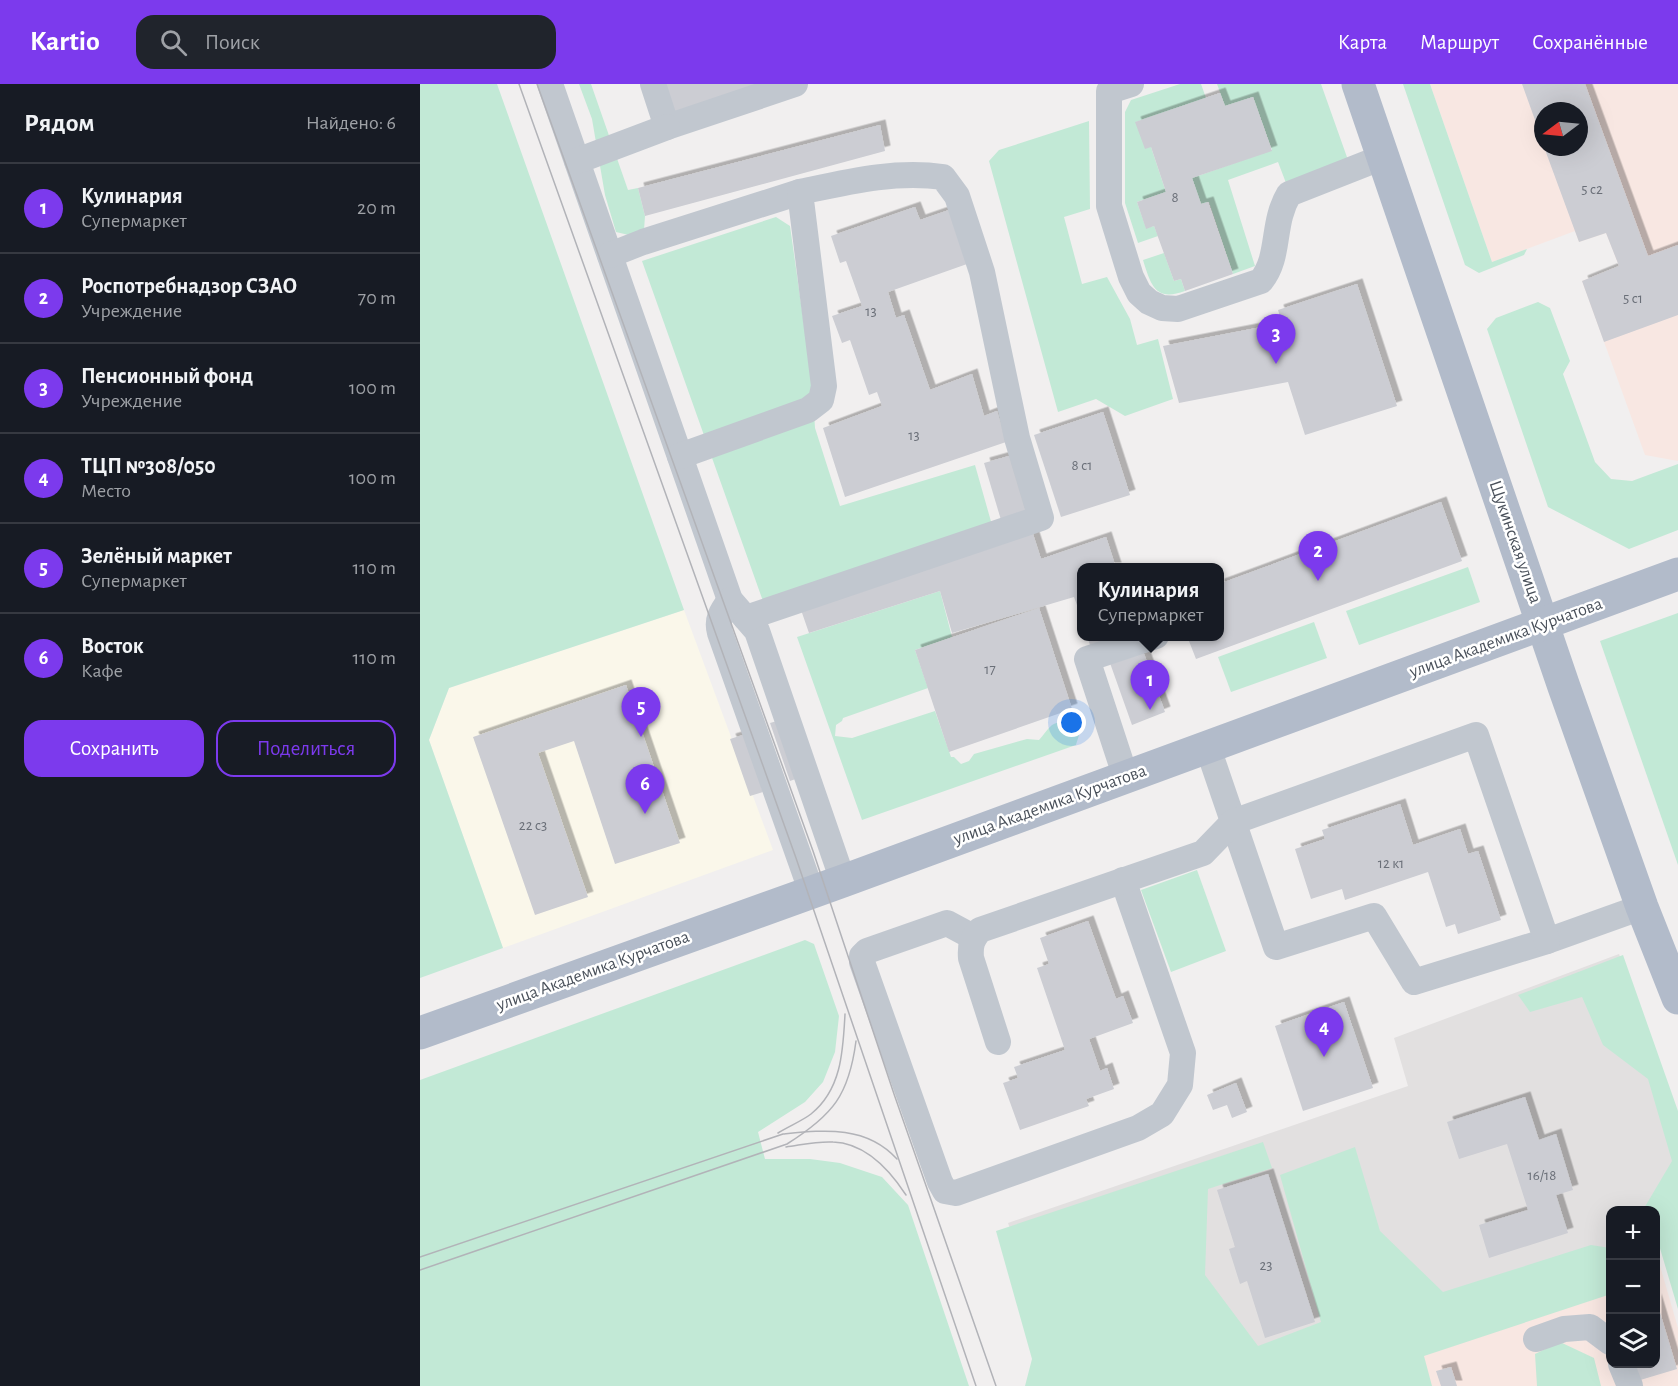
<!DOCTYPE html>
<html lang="ru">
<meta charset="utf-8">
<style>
body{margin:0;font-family:"Alegreya Sans",sans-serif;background:#20242c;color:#f1f3f6}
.controls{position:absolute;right:18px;bottom:18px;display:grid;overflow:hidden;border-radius:12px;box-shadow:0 6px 24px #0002}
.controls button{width:54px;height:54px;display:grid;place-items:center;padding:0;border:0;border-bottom:2px solid #363941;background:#171b24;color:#f1f3f6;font:30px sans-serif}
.compass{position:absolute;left:1114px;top:18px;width:54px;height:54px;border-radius:50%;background:#171b24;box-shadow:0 6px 24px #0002;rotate:254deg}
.you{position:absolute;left:652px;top:639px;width:21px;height:21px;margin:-15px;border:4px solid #fff;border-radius:50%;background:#1a73e8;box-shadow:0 0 0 9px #1a73e833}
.badge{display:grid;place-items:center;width:39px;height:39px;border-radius:50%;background:#7c3aed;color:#fff;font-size:20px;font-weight:700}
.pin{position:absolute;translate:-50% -50px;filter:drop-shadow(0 2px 3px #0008)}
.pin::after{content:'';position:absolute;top:32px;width:21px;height:18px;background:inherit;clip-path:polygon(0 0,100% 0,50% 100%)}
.popup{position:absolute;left:657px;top:479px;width:147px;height:78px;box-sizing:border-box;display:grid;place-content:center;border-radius:12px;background:#171b24;filter:drop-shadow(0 2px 4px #0005);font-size:20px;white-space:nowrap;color:#9ea1a6}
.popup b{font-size:22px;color:#f1f3f6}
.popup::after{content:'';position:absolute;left:50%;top:100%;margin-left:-12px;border:12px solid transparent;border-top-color:#171b24}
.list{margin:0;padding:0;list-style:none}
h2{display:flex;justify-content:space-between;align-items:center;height:78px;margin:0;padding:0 24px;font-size:26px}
h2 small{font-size:20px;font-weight:400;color:#9ea1a6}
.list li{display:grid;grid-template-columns:39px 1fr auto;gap:18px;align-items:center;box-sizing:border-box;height:90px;padding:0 24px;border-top:2px solid #363941}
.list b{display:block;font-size:22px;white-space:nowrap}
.list p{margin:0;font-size:20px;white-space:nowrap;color:#9ea1a6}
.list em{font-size:20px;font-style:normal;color:#9ea1a6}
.actions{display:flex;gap:12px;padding:18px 24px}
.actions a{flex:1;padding:14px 0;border:2px solid #7c3aed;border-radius:18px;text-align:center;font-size:21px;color:#7c3aed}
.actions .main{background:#7c3aed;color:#fff}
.icon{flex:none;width:33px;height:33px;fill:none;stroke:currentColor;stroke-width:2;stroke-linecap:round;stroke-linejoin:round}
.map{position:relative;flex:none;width:1258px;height:1302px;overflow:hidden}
header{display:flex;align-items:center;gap:36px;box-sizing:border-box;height:84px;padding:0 30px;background:#7c3aed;color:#fff}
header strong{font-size:28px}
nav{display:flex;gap:33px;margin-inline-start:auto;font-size:21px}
.search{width:420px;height:54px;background:#20242c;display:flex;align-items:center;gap:15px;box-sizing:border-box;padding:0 21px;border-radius:18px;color:#9ea1a6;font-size:22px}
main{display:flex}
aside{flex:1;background:#171b24}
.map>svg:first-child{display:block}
</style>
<header>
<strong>Kartio</strong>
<div class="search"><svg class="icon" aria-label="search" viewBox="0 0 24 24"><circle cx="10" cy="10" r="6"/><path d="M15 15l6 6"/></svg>Поиск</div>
<nav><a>Карта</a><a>Маршрут</a><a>Сохранённые</a></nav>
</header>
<main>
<aside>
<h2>Рядом<small>Найдено: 6</small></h2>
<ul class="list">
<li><span class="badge">1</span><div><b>Кулинария</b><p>Супермаркет</p></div><em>20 m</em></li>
<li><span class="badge">2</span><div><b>Роспотребнадзор СЗАО</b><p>Учреждение</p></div><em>70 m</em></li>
<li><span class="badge">3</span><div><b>Пенсионный фонд</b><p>Учреждение</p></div><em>100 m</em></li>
<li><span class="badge">4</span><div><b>ТЦП №308/050</b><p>Место</p></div><em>100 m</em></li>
<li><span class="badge">5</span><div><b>Зелёный маркет</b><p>Супермаркет</p></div><em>110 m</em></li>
<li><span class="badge">6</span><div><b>Восток</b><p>Кафе</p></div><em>110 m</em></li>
</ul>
<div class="actions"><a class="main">Сохранить</a><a>Поделиться</a></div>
</aside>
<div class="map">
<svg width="1258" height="1302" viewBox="0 0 1258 1302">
<defs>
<filter id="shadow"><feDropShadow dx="5.5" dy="-5.5" stdDeviation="0" flood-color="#0004"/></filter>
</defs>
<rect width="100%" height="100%" fill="#f1efef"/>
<!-- commercial -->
<polygon fill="#faf7ea" points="264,526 353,766 83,864 9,656 29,604"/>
<!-- education -->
<polygon fill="#e2e0e0" points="1199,870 1258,1039 1258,1130 1236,1126 1190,1126 1190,1180 995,1250 644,1302 588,1139 988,1002 974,954"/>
<!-- medical -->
<g fill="#f8e7e2" fill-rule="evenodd">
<path d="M1010 0H1258V377L1225 371 1162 197 1199 182 1186 149 1159 158 1155 147 1072 178ZM1123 27H1159V63H1123Z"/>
<polygon points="1236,1168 1258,1244 1258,1302 838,1302 1190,1180 1190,1280 1236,1280"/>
</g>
<!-- green -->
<g fill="#c2e9d6">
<polygon points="0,0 77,0 264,526 29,604 9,656 83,864 0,894"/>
<polygon points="159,0 171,0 208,106 218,104 225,132 224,146 213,152 196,148 185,111 172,35"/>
<polygon points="760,0 781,0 786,14 716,38 731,63 746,108 717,118 726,144 734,142 738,152 718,159 705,119 705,28 711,16"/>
<polygon points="797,0 901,0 928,76 866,99 858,78 808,96 835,182 813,190 789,118 781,120 772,94 852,66 833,13 805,22"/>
<polygon points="983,0 1010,0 1072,178 1107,165 1104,171 1059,189 1045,181"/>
<polygon points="669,37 670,125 644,133 662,200 687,193 710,235 717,261 738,255 753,315 705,332 676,315 638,328 569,77 579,66"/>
<polygon points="356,133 370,142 392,297 395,344 420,422 555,381 572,441 344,520 222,177"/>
<path d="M744 169 754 197 761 195 765 207C735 218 731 201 723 176Z"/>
<polygon points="1118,218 1130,224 1150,277 1143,290 1175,378 1191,395 1212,397 1258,380 1258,446 1209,465 1128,423 1067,245 1076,234"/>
<polygon points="1048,483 1060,518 939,561 926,527"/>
<path d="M520 507 532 553 495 566 508 604 423 634 422 637 416 641 415 652 432 654 515 627 531 673H534L541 680 549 677 554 670 607 655 619 656C623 652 627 645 632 641 641 635 660 638 659 651 659 652 656 660 656 661L442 736 377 553Z"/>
<polygon points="1258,529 1258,781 1180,557"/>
<polygon points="894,538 907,574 811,608 798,573"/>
<polygon points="777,786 806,867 751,888 721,806"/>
<polygon points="385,856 394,860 419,932 415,968 403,998 385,1018 338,1048 345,1075 390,1075 420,1079 462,1093 488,1121 549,1302 0,1302 0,996"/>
<polygon points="1203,871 1258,1027 1258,1225 1239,1161 1236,1160 1236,1126 1223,1126 1252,1077 1228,995 1183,961 1162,913 1110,928 1098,911"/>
<polygon points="843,1058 852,1084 788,1105 785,1191 838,1262 901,1238 860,1091 935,1063 960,1147 1023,1208 1171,1161 1190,1164 1190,1203 1188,1211 1004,1272 1012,1302 605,1302 612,1275 576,1147"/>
<polygon points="1140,1258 1174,1274 1181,1302 1117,1302 1115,1270"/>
</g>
<!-- building -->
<g fill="#cccdd3" filter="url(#shadow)">
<polygon points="245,0 350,0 256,32"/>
<polygon points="1102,0 1165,0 1228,172 1258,161 1258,231 1184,258 1162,197 1199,182 1186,149 1159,158 1124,63 1159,63 1159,27 1123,27 1123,58"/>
<polygon points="800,9 805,22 833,13 852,67 772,94 781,120 788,118 813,190 765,207 761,195 754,197 734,142 726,145 717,118 746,108 731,63 725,65 715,38"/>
<polygon points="460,41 465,67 225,132 218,104"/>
<polygon points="495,123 500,136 529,126 547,180 468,208 476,234 484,231 510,306 552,290 564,332 577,327 586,358 425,413 403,344 462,322 457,308 449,311 430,256 422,259 412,232 442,222 426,177 420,179 411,152"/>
<polygon points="937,200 977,322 885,351 868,298 759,319 743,262 862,239 858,226"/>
<polygon points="683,328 710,411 641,433 614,351"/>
<polygon points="589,372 606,429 581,436 564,379"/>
<polygon points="1021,418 1042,477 776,575 767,552 799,552 799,500"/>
<polygon points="612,447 621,475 686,453 696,484 661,484 661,532 654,513 532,549 520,507 389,549 380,523"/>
<polygon points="619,524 652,625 529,668 495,566"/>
<polygon points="667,552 704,552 671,564"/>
<polygon points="723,567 745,628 712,641 690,579"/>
<polygon points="206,601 260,759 195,780 154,657 118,669 168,813 115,831 53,653"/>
<polygon points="364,635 384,692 370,697 350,639"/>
<polygon points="323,651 343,708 330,712 310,655"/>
<polygon points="980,720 993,761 1040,745 1048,770 1058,767 1081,836 1038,850 1035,840 1026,843 1008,788 925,816 922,805 891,815 875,765 905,755 902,746"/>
<polygon points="668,837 696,915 703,912 713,939 669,955 680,987 687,984 694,1005 666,1015 669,1022 600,1046 583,999 598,994 594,983 645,966 617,884 629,880 620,854"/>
<polygon points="924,918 953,1004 883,1027 855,942"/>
<polygon points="816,999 827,1028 812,1034 807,1021 793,1026 787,1011"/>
<polygon points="1105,1013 1119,1056 1136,1050 1153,1106 1136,1111 1148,1149 1069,1174 1059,1141 1108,1126 1087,1060 1039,1075 1027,1038"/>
<polygon points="848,1090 895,1238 845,1254 827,1197 820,1200 809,1165 815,1163 797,1106"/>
<polygon points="1236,1215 1257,1285 1217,1297 1211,1280 1236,1280"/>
<polygon points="1031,1283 1037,1302 1021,1302 1016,1287"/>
</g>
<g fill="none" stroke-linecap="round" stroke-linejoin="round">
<!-- minor -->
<g stroke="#c1c7cf" stroke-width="26">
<polyline points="130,0 310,516 337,547 423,797"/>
<polyline points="233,0 247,43 375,0"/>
<path d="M711 0 689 7V122L711 193 719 209 729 218 742 224 758 225 841 197C861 172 851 140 869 110L963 73"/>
<polyline points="157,77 247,43"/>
<polyline points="190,171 223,158 380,108"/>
<path d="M260 372 388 326 401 316 404 302 380 108C427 98 475 86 523 93L537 112 562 188 597 354 621 434 326 534"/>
<path d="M310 516C302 527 296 535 300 549L392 809"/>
<polyline points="788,664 856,863 954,832 994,898 1127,857 1222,823"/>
<polyline points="706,694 667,575 736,552"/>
<polyline points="553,853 527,839 447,867 442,872 442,878 520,1098 525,1107 536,1109 718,1044 742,1030 760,1001 763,969 703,796"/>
<path d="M578 958 551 874C550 861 552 855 560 846L783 769 813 738 1056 651 1127 857"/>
<polyline points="1116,1255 1144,1245 1170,1243 1190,1258"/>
<polyline points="1201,1280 1210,1302"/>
</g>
<!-- major -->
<g stroke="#b2bbca" stroke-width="33">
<polyline points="938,0 1144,603 1222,823 1258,914"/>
<polyline points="0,949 423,797 1258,490"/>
</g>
<!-- tram -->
<g stroke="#b2b3b8" stroke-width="1.5">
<polyline points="99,0 376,774 556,1302"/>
<polyline points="117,0 393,767 474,1010 576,1302"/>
<path d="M358 1049C369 1042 382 1037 391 1030 422 1005 423 966 425 930"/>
<path d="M366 1063C381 1061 397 1057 413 1058 445 1059 469 1085 486 1111"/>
<path d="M0 1173 363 1050C404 1046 446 1041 477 1075"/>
<path d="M0 1186 367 1060C413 1031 429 1011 436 957"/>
</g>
</g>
<g text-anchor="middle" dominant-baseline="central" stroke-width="5" stroke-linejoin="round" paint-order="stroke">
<!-- number labels -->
<g font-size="15" fill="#6a6f78">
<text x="1172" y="105">5 с2</text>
<text x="755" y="113">8</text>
<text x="1213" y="214">5 с1</text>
<text x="451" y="227">13</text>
<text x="494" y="351">13</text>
<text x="662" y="381">8 с1</text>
<text x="570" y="585">17</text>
<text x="113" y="741">22 с3</text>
<text x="971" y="779">12 к1</text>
<text x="1122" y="1091">16/18</text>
<text x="846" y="1181">23</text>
</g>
<!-- street labels -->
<g font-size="18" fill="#49505a" stroke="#fff">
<text transform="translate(1095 458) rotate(71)">Щукинская улица</text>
<text transform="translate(1086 554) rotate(-20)">улица Академика Курчатова</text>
<text transform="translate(630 721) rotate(-20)">улица Академика Курчатова</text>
<text transform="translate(173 887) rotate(-20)">улица Академика Курчатова</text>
</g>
</g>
</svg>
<div class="controls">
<button>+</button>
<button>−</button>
<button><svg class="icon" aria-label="layers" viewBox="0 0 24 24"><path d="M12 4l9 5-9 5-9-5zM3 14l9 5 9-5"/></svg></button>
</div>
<svg class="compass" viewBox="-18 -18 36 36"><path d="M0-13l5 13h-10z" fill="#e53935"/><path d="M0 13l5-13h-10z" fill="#9ea1a6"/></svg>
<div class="you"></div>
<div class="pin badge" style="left:730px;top:626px">1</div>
<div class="popup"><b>Кулинария</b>Супермаркет</div>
<div class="pin badge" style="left:898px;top:497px">2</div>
<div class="pin badge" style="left:856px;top:280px">3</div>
<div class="pin badge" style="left:904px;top:973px">4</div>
<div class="pin badge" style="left:221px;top:653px">5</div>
<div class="pin badge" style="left:225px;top:730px">6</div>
</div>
</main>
